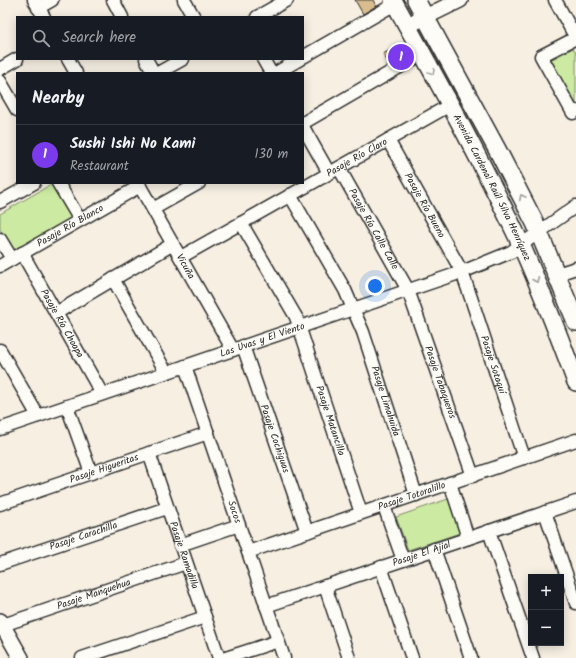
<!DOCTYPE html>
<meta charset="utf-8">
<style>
body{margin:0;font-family:Kalam,sans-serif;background:#20242c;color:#f1f3f6}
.controls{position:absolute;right:12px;bottom:12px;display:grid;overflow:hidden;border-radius:0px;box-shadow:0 2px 10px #0003}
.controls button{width:36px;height:36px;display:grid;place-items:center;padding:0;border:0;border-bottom:1px solid #363941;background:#171b24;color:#f1f3f6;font:20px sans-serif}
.you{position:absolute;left:375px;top:286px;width:14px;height:14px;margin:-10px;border:3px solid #fff;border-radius:50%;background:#1a73e8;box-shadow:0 0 0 6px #1a73e833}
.badge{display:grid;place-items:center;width:26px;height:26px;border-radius:50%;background:#7c3aed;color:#fff;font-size:13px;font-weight:700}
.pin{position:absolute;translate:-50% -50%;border:2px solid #fff;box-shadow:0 1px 4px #0006}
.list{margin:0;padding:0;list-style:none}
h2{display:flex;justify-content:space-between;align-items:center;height:52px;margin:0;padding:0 16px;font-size:17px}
h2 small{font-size:13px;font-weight:400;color:#9ea1a6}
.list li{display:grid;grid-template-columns:26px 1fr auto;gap:12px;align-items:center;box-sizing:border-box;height:60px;padding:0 16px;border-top:1px solid #363941}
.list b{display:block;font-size:15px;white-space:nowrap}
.list p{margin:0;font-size:13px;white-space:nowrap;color:#9ea1a6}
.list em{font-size:13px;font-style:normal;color:#9ea1a6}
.icon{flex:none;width:22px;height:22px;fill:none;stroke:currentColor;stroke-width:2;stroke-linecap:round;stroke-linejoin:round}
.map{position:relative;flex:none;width:576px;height:658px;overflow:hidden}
.search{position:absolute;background:#171b24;box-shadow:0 2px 10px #0003;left:16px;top:16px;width:288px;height:44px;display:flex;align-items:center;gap:10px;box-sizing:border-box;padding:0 14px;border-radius:0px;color:#9ea1a6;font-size:15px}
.panel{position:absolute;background:#171b24;box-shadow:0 2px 10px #0003;left:16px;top:72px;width:288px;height:112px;border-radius:0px}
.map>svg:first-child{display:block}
</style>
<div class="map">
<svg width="576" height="658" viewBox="0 0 576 658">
<rect width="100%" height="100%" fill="#f6efe2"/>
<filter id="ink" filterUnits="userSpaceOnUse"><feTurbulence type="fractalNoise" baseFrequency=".025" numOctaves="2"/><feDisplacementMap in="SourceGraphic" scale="8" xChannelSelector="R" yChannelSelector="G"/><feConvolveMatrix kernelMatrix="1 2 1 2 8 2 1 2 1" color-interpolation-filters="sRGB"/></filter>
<g filter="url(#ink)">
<!-- green -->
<g fill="#cceaa2" stroke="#7c8a66">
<polygon points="573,48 576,53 576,104 569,107 545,63"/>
<polygon points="52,184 72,219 15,253 0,229 0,214"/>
<polygon points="451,498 463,532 408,550 396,517"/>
</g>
<!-- building -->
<g fill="#dabd8e" stroke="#2b2b2b">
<polygon points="355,0 373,0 376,6 363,14"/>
<polygon points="398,46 404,56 389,64 383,54"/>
</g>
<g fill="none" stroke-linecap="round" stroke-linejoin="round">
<!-- minor casing -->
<g stroke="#2b2b2b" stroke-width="15">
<g id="minor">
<polyline points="34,0 44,17"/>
<polyline points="113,0 122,17"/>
<polyline points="184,0 194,17"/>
<polyline points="555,0 576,38"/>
<polyline points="38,8 52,0"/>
<polyline points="257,17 287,0"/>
<polyline points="576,38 541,56 573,113 576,111"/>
<polyline points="303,57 395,4"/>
<polyline points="68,59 76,73"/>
<polyline points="146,59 154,73"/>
<polyline points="263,59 271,73"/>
<polyline points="0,69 17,59"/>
<polyline points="158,73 183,59"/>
<polyline points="276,73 300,59"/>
<polyline points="0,81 17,110"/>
<polyline points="303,123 422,54"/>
<polyline points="303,127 329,173"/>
<path id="s1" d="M388 140 462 272 471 298 524 458"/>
<path id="s2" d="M339 168 408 290 473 476"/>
<polyline points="58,183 80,220"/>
<path id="s3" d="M138 183 233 350"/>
<path id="s4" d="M290 195 345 290 363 332 416 495"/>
<polyline points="0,202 34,183"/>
<polyline points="153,209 199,183"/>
<path id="s5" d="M241 223 296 317 361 513"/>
<polyline points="0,239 12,259"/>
<path id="s6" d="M22 253 102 394"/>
<path id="s7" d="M181 257 450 105"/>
<path id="s8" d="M0 266 140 186"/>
<polyline points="557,274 576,268"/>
<polyline points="113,279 166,372"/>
<polyline points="56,313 173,244"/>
<path id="s9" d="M243 346 307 532"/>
<polyline points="0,350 38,416"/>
<path id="s10" d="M185 366 284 658"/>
<polyline points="67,406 91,473"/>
<path id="s11" d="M0 429 462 272 511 252 576 206"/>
<path id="s12" d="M149 453 219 658"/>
<polyline points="450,483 468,538"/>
<path id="s13" d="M0 504 208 433"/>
<polyline points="384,506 403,560"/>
<polyline points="545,512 576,603"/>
<polyline points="489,531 533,658"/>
<polyline points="180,545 239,525"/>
<polyline points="434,549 471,658"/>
<path id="s14" d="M248 552 576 440"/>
<path id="s15" d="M0 564 167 508"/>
<polyline points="381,567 412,658"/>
<polyline points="325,586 349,658"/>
<path id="s16" d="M266 606 576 502"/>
<path id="s17" d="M0 626 186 563"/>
<polyline points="82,658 205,617"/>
<polyline points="226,658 278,641"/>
</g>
</g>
<!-- tertiary casing -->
<g stroke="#2b2b2b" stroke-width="18">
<g id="tertiary">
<polyline points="407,26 460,0"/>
<polyline points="0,621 21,658"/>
</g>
</g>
<!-- secondary casing -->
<g stroke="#2b2b2b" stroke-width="20">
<g id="secondary">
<path id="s18" d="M393 0C436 78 479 156 517 236 539 284 558 333 576 382"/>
<polyline points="416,0 499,153 535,223 576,322"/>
</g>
</g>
<!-- minor -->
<use href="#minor" stroke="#fdfcf7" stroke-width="12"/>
<!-- tertiary -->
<use href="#tertiary" stroke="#fdfcf7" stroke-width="15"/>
<!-- secondary -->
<use href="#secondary" stroke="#fdfcf7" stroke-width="17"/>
</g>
<!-- one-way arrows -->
<defs><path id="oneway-chevron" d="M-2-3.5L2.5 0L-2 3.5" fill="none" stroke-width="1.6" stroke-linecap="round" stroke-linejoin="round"/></defs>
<g stroke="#9e9e9b">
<use href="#oneway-chevron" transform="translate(432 72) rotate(62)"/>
<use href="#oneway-chevron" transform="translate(522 197) rotate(-117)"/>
<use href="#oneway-chevron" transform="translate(536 280) rotate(67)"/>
</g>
</g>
<g text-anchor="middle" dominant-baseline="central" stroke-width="3" stroke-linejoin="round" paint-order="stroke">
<!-- street labels -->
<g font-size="10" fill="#2b2b2b" stroke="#fdfcf7">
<text stroke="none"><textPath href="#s7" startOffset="202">Pasaje Río Claro</textPath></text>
<text stroke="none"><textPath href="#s18" startOffset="212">Avenida Cardenal Raúl Silva Henríquez</textPath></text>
<text stroke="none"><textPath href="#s1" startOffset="75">Pasaje Río Bueno</textPath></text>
<text stroke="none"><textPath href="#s8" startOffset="81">Pasaje Río Blanco</textPath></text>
<text stroke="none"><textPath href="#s2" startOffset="70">Pasaje Río Calle Calle</textPath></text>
<text stroke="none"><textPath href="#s3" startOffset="96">Vicuña</textPath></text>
<text stroke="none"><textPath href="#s6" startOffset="81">Pasaje Río Choapa</textPath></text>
<text stroke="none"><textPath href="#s11" startOffset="277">Las Uvas y El Viento</textPath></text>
<text stroke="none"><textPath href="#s1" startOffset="249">Pasaje Sotaquí</textPath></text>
<text stroke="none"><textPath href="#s2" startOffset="238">Pasaje Tabaqueros</textPath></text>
<text stroke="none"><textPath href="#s4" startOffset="228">Pasaje Limahuida</textPath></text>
<text stroke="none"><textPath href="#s5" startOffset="218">Pasaje Matancilla</textPath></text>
<text stroke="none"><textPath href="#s9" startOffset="98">Pasaje Cochiguas</textPath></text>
<text stroke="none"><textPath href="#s13" startOffset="110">Pasaje Higueritas</textPath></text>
<text stroke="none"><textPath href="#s14" startOffset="173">Pasaje Totoralillo</textPath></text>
<text stroke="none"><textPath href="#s10" startOffset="154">Socos</textPath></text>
<text stroke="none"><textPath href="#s15" startOffset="88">Pasaje Carachilla</textPath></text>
<text stroke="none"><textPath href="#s16" startOffset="164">Pasaje El Ajial</textPath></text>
<text stroke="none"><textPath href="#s12" startOffset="108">Pasaje Ramadilla</textPath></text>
<text stroke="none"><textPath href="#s17" startOffset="99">Pasaje Manquehua</textPath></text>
</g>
</g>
</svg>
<div class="controls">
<button>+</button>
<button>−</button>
</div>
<div class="you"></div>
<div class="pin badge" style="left:401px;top:57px">1</div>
<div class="search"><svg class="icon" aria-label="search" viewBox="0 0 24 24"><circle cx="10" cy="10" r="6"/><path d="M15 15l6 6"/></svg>Search here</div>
<section class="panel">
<h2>Nearby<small></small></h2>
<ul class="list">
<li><span class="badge">1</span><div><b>Sushi Ishi No Kami</b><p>Restaurant</p></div><em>130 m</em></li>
</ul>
</section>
</div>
